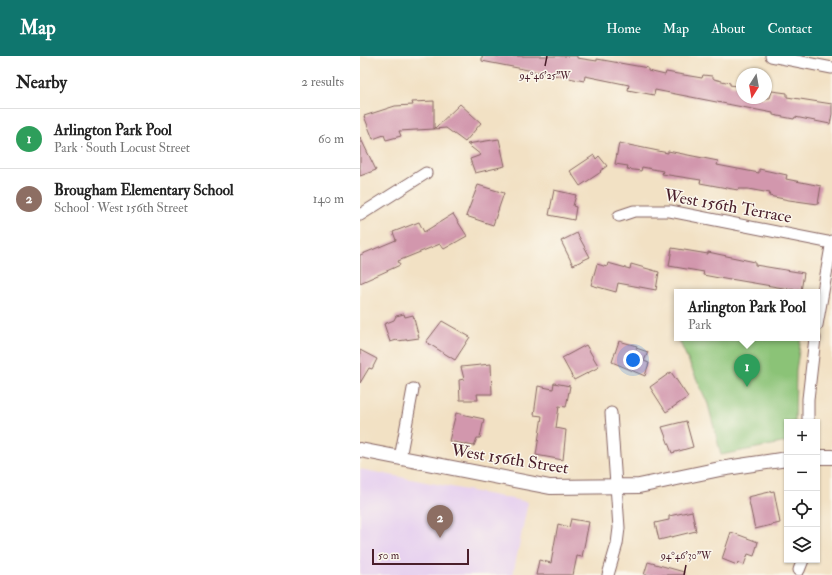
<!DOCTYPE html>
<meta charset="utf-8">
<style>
body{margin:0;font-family:"IM FELL Double Pica",serif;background:#f6f6f6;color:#222}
.controls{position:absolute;right:12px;bottom:12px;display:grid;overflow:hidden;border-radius:0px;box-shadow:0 1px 3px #0004}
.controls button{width:36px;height:36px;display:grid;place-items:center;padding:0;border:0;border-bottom:1px solid #e0e0e0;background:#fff;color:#222;font:20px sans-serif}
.compass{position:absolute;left:376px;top:12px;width:36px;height:36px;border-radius:50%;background:#fff;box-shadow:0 1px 3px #0004;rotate:191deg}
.scale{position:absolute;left:12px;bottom:10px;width:97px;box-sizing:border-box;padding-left:4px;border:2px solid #4a1f2b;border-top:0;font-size:11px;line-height:14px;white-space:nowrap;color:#4a1f2b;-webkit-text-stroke:3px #fbf7ec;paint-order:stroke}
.you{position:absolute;left:273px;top:304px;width:14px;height:14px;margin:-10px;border:3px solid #fff;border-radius:50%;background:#1a73e8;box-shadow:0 0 0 6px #1a73e833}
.badge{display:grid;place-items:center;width:26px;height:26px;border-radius:50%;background:#0f766e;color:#fff;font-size:13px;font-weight:700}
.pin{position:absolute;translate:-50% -33px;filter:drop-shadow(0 1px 2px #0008)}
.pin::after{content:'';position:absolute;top:21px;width:14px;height:12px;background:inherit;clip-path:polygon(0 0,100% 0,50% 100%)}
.popup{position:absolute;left:314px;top:233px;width:146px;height:52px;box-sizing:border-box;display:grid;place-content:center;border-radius:0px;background:#fff;filter:drop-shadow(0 1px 3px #0005);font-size:13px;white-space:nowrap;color:#767676}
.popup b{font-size:15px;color:#222}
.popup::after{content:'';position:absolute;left:50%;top:100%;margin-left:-8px;border:8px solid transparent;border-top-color:#fff}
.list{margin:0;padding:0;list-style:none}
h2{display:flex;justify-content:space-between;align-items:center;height:52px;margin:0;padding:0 16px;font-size:17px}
h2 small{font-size:13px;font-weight:400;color:#767676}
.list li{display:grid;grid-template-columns:26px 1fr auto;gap:12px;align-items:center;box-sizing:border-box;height:60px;padding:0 16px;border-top:1px solid #e0e0e0}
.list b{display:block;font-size:15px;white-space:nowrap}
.list p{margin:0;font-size:13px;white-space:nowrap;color:#767676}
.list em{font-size:13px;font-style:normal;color:#767676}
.icon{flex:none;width:22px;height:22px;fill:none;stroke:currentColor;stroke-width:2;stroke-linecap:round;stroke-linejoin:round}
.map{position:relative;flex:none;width:472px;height:519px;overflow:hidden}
header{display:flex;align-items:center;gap:24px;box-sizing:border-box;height:56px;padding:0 20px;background:#0f766e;color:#fff}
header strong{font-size:19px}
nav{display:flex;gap:22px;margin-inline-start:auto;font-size:14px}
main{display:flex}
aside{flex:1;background:#fff}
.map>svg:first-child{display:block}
</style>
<header>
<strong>Map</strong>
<nav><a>Home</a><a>Map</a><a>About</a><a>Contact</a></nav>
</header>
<main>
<aside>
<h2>Nearby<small>2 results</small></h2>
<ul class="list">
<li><span class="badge" style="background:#2e9e5b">1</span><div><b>Arlington Park Pool</b><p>Park · South Locust Street</p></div><em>60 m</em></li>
<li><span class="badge" style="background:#8d6e63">2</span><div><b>Brougham Elementary School</b><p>School · West 156th Street</p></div><em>140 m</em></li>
</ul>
</aside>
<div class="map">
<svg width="472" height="519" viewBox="0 0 472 519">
<rect width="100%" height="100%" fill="#fbf7ec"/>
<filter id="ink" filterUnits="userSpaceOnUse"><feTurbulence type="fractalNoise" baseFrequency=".025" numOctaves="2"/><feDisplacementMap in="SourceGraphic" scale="8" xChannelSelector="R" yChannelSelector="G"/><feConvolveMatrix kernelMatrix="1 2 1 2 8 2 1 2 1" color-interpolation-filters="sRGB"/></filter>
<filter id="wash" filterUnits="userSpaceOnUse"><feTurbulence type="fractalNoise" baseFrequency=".012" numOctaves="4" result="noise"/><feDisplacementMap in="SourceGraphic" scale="16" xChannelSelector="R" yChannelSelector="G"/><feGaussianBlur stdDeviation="0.9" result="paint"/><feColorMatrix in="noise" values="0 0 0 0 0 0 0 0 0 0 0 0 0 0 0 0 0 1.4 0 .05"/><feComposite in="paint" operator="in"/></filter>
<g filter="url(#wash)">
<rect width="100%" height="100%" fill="#f2e1c4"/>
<!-- built -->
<polygon fill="#e7d2ef" points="0,413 168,446 153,519 0,519"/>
<!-- green -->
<polygon fill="#8bc377" stroke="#6a7151" points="318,282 441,282 436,314 435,366 427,366 427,386 361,399 348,348"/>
<g id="blocks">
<!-- building -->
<g fill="#d297ad">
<polygon points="122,0 217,0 217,2 237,5 237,3 288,12 288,15 305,19 306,16 342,22 343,19 352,20 354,23 370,27 370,29 382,31 382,42 410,42 412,35 427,37 427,41 472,48 472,58 470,68 435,61 434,63 413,59 413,57 295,34 294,39 268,34 269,29 225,20 224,25 122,5"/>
<polygon points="74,45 74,73 39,75 41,80 26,84 24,79 13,83 4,60 35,50 53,49 52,46"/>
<polygon points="100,48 121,67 105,86 86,72 74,73"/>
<polygon points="0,81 16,114 0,120"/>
<polygon points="139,83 145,110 115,117 110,103 121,99 107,88"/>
<polygon points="259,87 308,97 308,95 358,105 357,109 399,117 399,113 427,119 426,123 461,130 458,148 429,144 409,140 410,137 388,133 378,133 378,134 340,127 341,124 302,118 303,115 282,111 281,115 267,113 268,110 255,108"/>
<polygon points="234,99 236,103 239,100 247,110 240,115 241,116 220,130 210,115"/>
<polygon points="118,129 144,137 133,169 106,160"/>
<polygon points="194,134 216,139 213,150 216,151 214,164 189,159"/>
<polygon points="93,158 107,180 84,193 80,188 38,205 40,209 0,227 0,199 36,184 33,176 59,166 64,176"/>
<polygon points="217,177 230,201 213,209 201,185"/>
<polygon points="312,192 348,198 348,196 395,206 395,209 444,217 441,235 370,223 370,224 343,219 344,216 309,210"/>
<polygon points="248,207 270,213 271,208 299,216 296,234 258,227 256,236 231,229 237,208 247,211"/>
<polygon points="44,258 45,261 53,259 59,282 38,285 37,284 30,286 24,268 34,264 36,260"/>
<polygon points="82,265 110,281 95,304 66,286"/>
<polygon points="259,285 277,290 276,292 288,296 284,305 289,307 285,320 252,306"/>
<polygon points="226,289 239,311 214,324 202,302"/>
<polygon points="0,294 17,303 12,313 9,312 0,327"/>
<polygon points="131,308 132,338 117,338 118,344 100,344 99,324 104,323 101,311"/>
<polygon points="311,316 328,341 306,356 290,331"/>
<polygon points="194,327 210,330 206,351 199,350 196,372 206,374 203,404 176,399 182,360 174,359 178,330 193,333"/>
<polygon points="96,357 124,363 120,382 117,382 114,390 89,385"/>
<polygon points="326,365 333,391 312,397 302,371"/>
<polygon points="414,435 420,467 395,473 388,441"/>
<polygon points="332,455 336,475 299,484 295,467 309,464 309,460"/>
<polygon points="211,463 229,466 222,501 217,500 213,519 176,519 179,504 191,507 198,468 209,471"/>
<polygon points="371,476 398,486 394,500 388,498 384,509 378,506 377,509 362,503"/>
<polygon points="288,506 324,516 323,519 284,519"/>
</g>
</g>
</g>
<g filter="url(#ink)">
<use href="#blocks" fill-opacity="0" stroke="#856361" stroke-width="1"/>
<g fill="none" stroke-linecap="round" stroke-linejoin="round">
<!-- minor casing -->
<g stroke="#856361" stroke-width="13">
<g id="minor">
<polyline points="411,0 472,12"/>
<polyline points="0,159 66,117"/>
<polyline points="259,160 274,155 310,155 472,187"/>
<polyline points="457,269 472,185"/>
<polyline points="448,366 448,343 455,282"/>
<polyline points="40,402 53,333"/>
<polyline points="439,514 443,504"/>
<polyline points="248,519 257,488 259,472 251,357"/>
</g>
</g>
<!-- tertiary casing -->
<g stroke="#856361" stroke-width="16">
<g id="tertiary">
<polyline points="0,394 190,431 279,430 360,413 427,403"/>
<polyline points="457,401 472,401"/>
</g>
</g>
<!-- minor -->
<use href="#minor" stroke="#fff" stroke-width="11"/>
<!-- tertiary -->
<use href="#tertiary" stroke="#fff" stroke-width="14"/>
</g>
</g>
<!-- ticks -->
<path fill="none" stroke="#4a1f2b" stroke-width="1.5" d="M185 10 187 0M324 519 326 509"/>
<g text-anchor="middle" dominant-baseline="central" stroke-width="3" stroke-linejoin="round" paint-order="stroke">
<!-- street labels -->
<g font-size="17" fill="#4a1f2b" stroke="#fbf7ec">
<text transform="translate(368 150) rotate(10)">West 156th Terrace</text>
<text transform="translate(150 403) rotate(9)">West 156th Street</text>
</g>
</g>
<g font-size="10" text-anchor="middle" fill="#4a1f2b" stroke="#fbf7ec" stroke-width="3" stroke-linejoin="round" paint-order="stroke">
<text x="185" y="23">94°46'25"W</text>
<text x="326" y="503">94°46'30"W</text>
</g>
</svg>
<div class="controls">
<button>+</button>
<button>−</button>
<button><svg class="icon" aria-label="locate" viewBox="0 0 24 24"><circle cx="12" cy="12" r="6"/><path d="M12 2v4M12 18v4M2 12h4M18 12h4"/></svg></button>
<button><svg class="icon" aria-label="layers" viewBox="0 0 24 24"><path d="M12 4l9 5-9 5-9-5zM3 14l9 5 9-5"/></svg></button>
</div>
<svg class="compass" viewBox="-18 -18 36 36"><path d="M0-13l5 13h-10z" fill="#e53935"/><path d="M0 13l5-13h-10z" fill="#767676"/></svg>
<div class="scale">50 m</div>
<div class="you"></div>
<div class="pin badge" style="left:387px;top:331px;background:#2e9e5b">1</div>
<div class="popup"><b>Arlington Park Pool</b>Park</div>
<div class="pin badge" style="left:80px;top:482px;background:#8d6e63">2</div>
</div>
</main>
